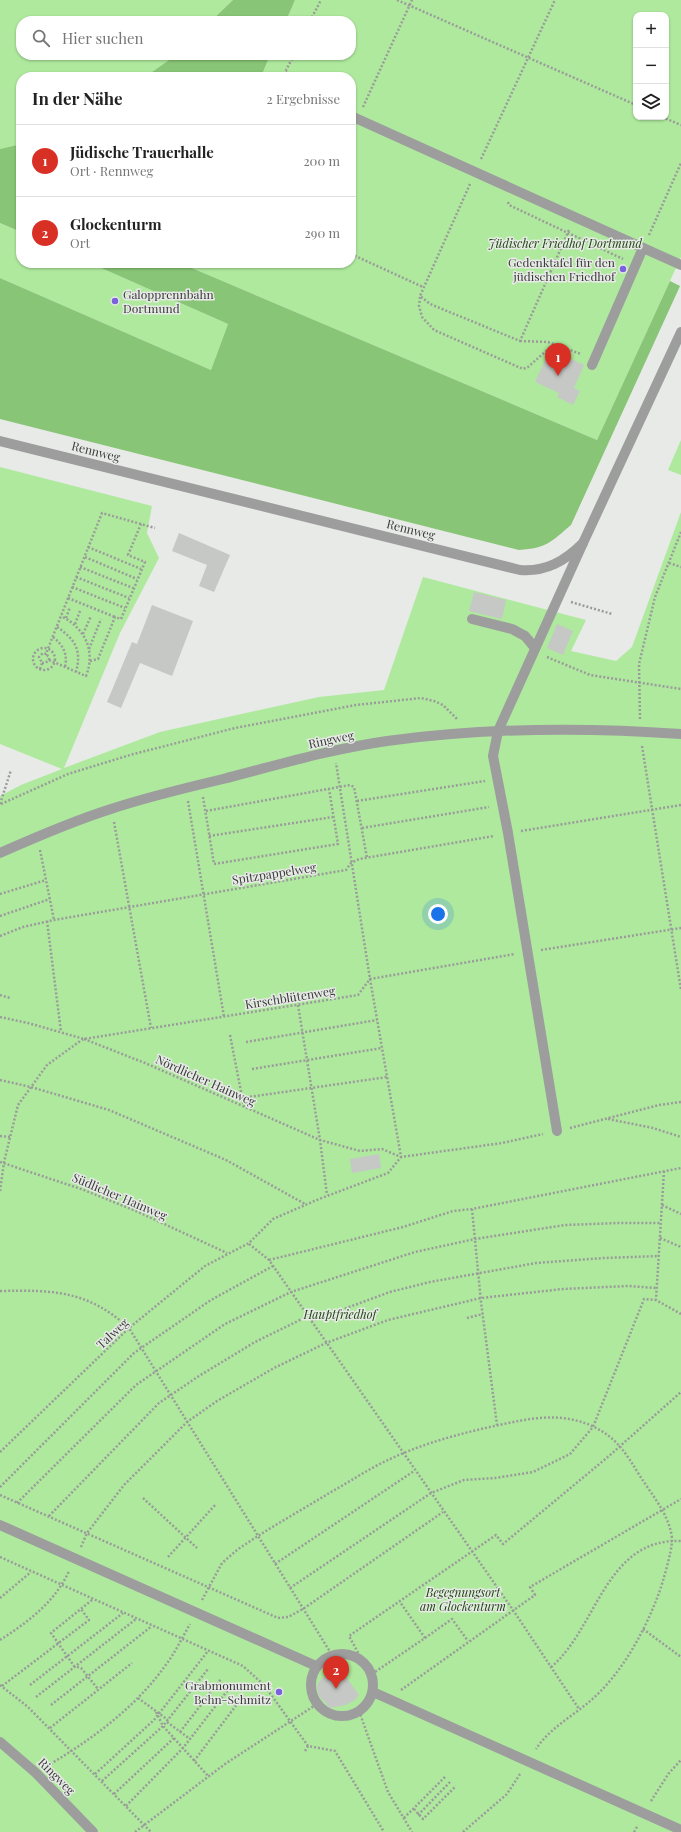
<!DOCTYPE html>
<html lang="de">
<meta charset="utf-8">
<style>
body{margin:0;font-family:"Playfair Display",serif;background:#f6f6f6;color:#222}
.controls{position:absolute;right:12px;top:12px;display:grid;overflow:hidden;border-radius:8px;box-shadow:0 1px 3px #0004}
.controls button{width:36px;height:36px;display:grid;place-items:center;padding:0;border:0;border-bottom:1px solid #e0e0e0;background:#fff;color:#222;font:20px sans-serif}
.you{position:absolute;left:438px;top:914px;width:14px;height:14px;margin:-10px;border:3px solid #fff;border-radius:50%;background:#1a73e8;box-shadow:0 0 0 6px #1a73e833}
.badge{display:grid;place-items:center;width:26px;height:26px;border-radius:50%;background:#d93025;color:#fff;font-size:13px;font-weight:700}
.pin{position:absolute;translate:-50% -33px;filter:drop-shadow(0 1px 2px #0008)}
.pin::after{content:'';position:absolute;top:21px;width:14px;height:12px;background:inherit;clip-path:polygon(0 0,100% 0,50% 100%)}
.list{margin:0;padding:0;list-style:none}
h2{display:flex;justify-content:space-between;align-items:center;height:52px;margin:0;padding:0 16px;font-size:17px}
h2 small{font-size:13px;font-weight:400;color:#767676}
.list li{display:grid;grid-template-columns:26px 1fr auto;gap:12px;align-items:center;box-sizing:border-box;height:72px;padding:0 16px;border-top:1px solid #e0e0e0}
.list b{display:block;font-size:15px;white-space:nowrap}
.list p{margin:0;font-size:13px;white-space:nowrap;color:#767676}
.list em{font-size:13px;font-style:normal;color:#767676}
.icon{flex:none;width:22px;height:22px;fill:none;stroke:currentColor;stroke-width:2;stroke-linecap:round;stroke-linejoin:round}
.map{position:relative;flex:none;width:681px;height:1832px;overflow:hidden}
.search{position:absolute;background:#fff;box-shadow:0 1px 3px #0004;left:16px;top:16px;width:340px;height:44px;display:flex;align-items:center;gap:10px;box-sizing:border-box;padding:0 14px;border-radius:16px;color:#767676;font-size:15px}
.panel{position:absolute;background:#fff;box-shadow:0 1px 3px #0004;left:16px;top:72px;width:340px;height:196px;border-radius:16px}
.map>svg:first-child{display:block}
</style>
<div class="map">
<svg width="681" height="1832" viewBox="0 0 681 1832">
<rect width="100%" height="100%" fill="#e7eae6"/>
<!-- green -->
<g fill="#afe99e" fill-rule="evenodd">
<polygon points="0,0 233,0 211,21 21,21 21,55 176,55 145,77 21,77 21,144 0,149"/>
<path d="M295 0H681V257L597 440 180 263H351V77H261L270 55H351V21H286ZM636 15H666V117H636Z"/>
<polygon points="0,223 21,232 21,263 90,263 228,324 211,370 0,278"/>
<polygon points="681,440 681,475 668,470"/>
<polygon points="0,467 152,506 147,533 159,558 120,633 64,768 160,732 319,697 384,690 423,577 586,620 571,651 616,661 632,647 681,512 681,1832 0,1832 0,796 21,785 62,769 0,744"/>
</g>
<!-- forest -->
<g fill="#88c576">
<polygon points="233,0 295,0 286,21 211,21"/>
<polygon points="176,55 270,55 261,77 145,77"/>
<polygon points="21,144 21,232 0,223 0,149"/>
<path d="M90 263H180L597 440 670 281 680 286 571 525C551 542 547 548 519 550L0 419V278L211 370 228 324Z"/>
</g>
<!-- building -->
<g fill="#c5c8c5">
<polygon points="550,349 584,365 574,388 580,391 573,405 557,397 559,393 535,382"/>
<polygon points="179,533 230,555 214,592 199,586 207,565 172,551"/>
<polygon points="474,592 506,600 502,619 469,611"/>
<polygon points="152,605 193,621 172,676 140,663 121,708 107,702 132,642 137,644"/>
<polygon points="557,624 573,631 563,655 547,648"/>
<polygon points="379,1154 381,1168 352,1173 350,1159"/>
<polygon points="338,1666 359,1695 355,1700 346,1705 330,1708 319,1696 317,1687 318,1683 331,1669"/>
</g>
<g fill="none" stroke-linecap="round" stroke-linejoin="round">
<!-- path -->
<g stroke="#9a9c9a" stroke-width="2.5" stroke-dasharray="2 2" stroke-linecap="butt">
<polyline points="397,0 636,105"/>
<polyline points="310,21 321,0"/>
<polyline points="294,55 285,72 296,77"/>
<polyline points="363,107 412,0"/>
<polyline points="662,117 681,125"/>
<polyline points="481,159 555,0"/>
<polyline points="470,184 420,296 430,304 520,341 569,230"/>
<polyline points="508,202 509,205 623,259"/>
<polyline points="649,235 681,163"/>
<polyline points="351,254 423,287"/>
<polyline points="420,297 419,306 422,317 434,330 523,369 528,367 554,344"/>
<polyline points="520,341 548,342 581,354"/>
<polyline points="88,547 141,569"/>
<polyline points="85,557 137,579"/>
<polyline points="669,563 681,567"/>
<polyline points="80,567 133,588"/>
<polyline points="76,577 129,598"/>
<polyline points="72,587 125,608"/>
<polyline points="68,598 115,617"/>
<polyline points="571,602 612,614"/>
<polyline points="66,618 70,607"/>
<polyline points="75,624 80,611"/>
<path d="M57 627C75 639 82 650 76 672"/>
<polyline points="83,634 91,616"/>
<path d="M53 637C63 645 68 654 65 667"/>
<circle cx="44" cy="659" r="11"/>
<polyline points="89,649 101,619"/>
<polyline points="547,657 590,675 681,689"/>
<path d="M49 660 86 676C96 651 85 628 61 616"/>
<polyline points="90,661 98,659 115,617 121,619 145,562 128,555 141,524"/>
<polyline points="42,663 45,663 49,660 49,657 46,654"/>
<polyline points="40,669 42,663 39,657 43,653 46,654 47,651 102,513 155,528"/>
<polyline points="640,719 639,664 655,597 681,532"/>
<polyline points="642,746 681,990"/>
<polyline points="203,797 214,864 338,844 329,789"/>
<polyline points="188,801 224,1017"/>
<polyline points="357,801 485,781"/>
<polyline points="0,804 11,770"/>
<polyline points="1,804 68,774 130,755 235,728 356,705 421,698 434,701 443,705 457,719"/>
<polyline points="206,811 350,785 354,787 355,792 367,858"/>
<polyline points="114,822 151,1028"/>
<polyline points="362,828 489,807"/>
<polyline points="521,831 681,805"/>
<polyline points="209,836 333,817"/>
<polyline points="40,850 54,920"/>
<polyline points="0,894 46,880"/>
<polyline points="0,916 50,899"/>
<polyline points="47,921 61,1032"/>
<polyline points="0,936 23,927 54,920 346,870 351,863 359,859 494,836"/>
<polyline points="541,950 681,928"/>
<polyline points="0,995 10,998"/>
<polyline points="298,1005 320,1140 327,1195"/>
<polyline points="0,1017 28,1023 84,1039 358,995 370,979 515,954"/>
<polyline points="230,1035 244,1107"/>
<polyline points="84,1039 145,1063 320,1140 360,1151 382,1149 401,1157 502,1143 543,1134"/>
<polyline points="246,1042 377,1020"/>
<polyline points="252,1069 382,1048"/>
<polyline points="0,1080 31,1087 109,1110 226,1160 305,1204"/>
<polyline points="242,1098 387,1077"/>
<polyline points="608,1119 653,1128 681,1137"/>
<polyline points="570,1128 659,1105 681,1102"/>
<polyline points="0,1136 10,1137"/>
<polyline points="0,1162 84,1190 136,1211 227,1253"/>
<polyline points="664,1171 656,1300 681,1314"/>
<polyline points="0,1191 4,1162 18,1105 47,1065 83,1039"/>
<polyline points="662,1205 681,1214"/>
<polyline points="472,1209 481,1302 497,1425"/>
<polyline points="660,1238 681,1247"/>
<polyline points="249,1244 269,1260 513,1610 579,1709"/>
<polyline points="269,1260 403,1227 453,1211 472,1209 681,1168"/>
<path d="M0 1291C53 1290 87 1290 129 1328L332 1655"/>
<polyline points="467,1318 483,1314"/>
<polyline points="311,1321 390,1292 430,1282 536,1263 604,1258 659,1256"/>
<polyline points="0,1452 129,1328 205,1266 249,1243 273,1219 319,1199 388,1173 401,1157 370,979 336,763"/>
<polyline points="0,1487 134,1353 211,1300 273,1266"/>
<polyline points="0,1495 278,1618 288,1617 303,1609 443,1512"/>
<polyline points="143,1498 197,1548"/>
<polyline points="17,1503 136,1385 225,1324 291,1292 415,1252 475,1239 565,1225 618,1223 661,1223"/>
<polyline points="49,1516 159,1403 199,1376 255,1342 308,1316"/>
<polyline points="81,1547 87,1533 124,1485 187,1422 217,1401 274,1368 326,1343 388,1320 481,1298 563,1289 628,1286 656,1288"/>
<polyline points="0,1557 243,1666 264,1685 308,1746 335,1751 384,1832"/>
<polyline points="168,1557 216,1504"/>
<polyline points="275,1564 414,1471"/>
<polyline points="290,1588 431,1493 464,1480 495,1478 533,1472 570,1454 593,1427 644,1299 656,1300"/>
<polyline points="0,1598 31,1572"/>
<polyline points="92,1600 51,1633 74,1666 81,1668 98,1689"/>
<path d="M202 1600 222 1563 237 1550C267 1529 300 1511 331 1492 351 1481 370 1468 390 1459 424 1443 462 1433 499 1425 531 1418 561 1412 592 1426 618 1438 626 1454 640 1476 652 1495 671 1517 672 1540 672 1551 663 1582 659 1593 644 1633 621 1675 589 1702 571 1717 549 1729 536 1749"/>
<polyline points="643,1629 681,1657"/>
<polyline points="425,1638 452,1619 468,1641"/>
<path d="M0 1640C28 1622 55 1602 69 1571"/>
<polyline points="362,1660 349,1636 496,1535 503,1544 609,1456 681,1392"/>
<path d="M551 1667C597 1629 605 1538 681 1541"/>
<polyline points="372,1674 425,1638 400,1602"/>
<polyline points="0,1685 28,1707 151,1832"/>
<polyline points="30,1685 123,1613"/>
<polyline points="2,1686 89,1620 81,1609"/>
<polyline points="401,1690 535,1595 530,1587 681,1499"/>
<polyline points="36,1697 136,1619"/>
<polyline points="138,1698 168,1720"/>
<polyline points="51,1705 152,1626"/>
<polyline points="359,1711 388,1792 412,1832"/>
<polyline points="156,1712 163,1726 209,1777"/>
<polyline points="167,1722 190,1739"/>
<polyline points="50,1728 132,1663"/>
<polyline points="180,1732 221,1679"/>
<polyline points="305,1751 308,1746"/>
<polyline points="194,1761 244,1695"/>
<path d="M47 1766C91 1740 135 1708 165 1666 175 1653 182 1638 190 1624"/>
<polyline points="95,1774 154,1720 208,1651"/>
<polyline points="102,1781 163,1726 208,1669"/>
<polyline points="114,1794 174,1738"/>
<polyline points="651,1801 669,1773 681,1760"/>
<polyline points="126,1806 183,1748 231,1686"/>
<polyline points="414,1809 423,1819 456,1786"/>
<polyline points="418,1815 450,1782"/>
<polyline points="404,1818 445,1777"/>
<polyline points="135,1832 225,1764 317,1704"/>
<polyline points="463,1832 507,1794 520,1774"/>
<polyline points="634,1832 638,1825"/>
</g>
<!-- service -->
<g stroke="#9d9d9e" stroke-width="10">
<polyline points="351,116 681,265"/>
<polyline points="592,365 643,248"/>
<polyline points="472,619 512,629 525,636 535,648"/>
<path d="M0 853C36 837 73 821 111 809 147 797 185 788 223 779 277 765 331 749 387 741 483 728 584 727 681 734"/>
<polyline points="557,1131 508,833 493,756 498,731 583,543"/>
<polyline points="0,1525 316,1666"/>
<circle cx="342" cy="1685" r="31"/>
<polyline points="373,1692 681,1830"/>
<polyline points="0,1742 36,1773 93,1832"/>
</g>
<!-- tertiary -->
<path stroke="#9d9d9e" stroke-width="10" d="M0 441 520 570C546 572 565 561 583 543L681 332"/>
</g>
<!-- markers -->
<g fill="#7a62dc" stroke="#e7eae6" stroke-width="1.5">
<circle cx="623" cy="269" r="4"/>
<circle cx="115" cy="301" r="4"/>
<circle cx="279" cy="1692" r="4"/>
</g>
<g text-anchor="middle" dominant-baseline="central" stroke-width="3" stroke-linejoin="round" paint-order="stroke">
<!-- park labels -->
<g font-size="12" font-style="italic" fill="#1f4611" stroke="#e7eae6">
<text x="565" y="243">Jüdischer Friedhof Dortmund</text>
<text x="340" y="1314">Hauptfriedhof</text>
<text x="463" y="1592">Begegnungsort<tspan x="463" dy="14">am Glockenturm</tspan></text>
</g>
<!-- poi labels -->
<g font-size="12" fill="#393a39" stroke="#e7eae6" text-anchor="end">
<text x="615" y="262">Gedenktafel für den<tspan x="615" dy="14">jüdischen Friedhof</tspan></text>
<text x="123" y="294" text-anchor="start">Galopprennbahn<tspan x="123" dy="14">Dortmund</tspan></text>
<text x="271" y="1685">Grabmonument<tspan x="271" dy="14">Behn-Schmitz</tspan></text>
</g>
<!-- street labels -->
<g font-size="12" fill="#393a39" stroke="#e7eae6">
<text transform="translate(96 451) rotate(14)">Rennweg</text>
<text transform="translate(411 529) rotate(14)">Rennweg</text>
<text transform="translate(331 739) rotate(-12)">Ringweg</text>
<text transform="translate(274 873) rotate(-9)">Spitzpappelweg</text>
<text transform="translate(290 997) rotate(-9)">Kirschblütenweg</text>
<text transform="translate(206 1080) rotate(24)">Nördlicher Hainweg</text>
<text transform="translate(120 1196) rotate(23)">Südlicher Hainweg</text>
<text transform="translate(112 1333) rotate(-43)">Talweg</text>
<text transform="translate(57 1776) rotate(45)">Ringweg</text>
</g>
</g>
</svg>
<div class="controls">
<button>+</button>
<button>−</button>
<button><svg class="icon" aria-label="layers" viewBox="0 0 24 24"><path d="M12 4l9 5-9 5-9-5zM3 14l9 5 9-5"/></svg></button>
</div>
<div class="you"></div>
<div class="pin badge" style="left:558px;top:376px">1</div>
<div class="pin badge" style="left:336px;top:1689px">2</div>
<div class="search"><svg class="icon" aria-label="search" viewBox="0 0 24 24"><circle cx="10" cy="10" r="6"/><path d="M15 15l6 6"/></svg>Hier suchen</div>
<section class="panel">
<h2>In der Nähe<small>2 Ergebnisse</small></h2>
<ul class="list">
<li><span class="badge">1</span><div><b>Jüdische Trauerhalle</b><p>Ort · Rennweg</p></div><em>200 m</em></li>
<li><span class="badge">2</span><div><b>Glockenturm</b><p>Ort</p></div><em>290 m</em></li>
</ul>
</section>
</div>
